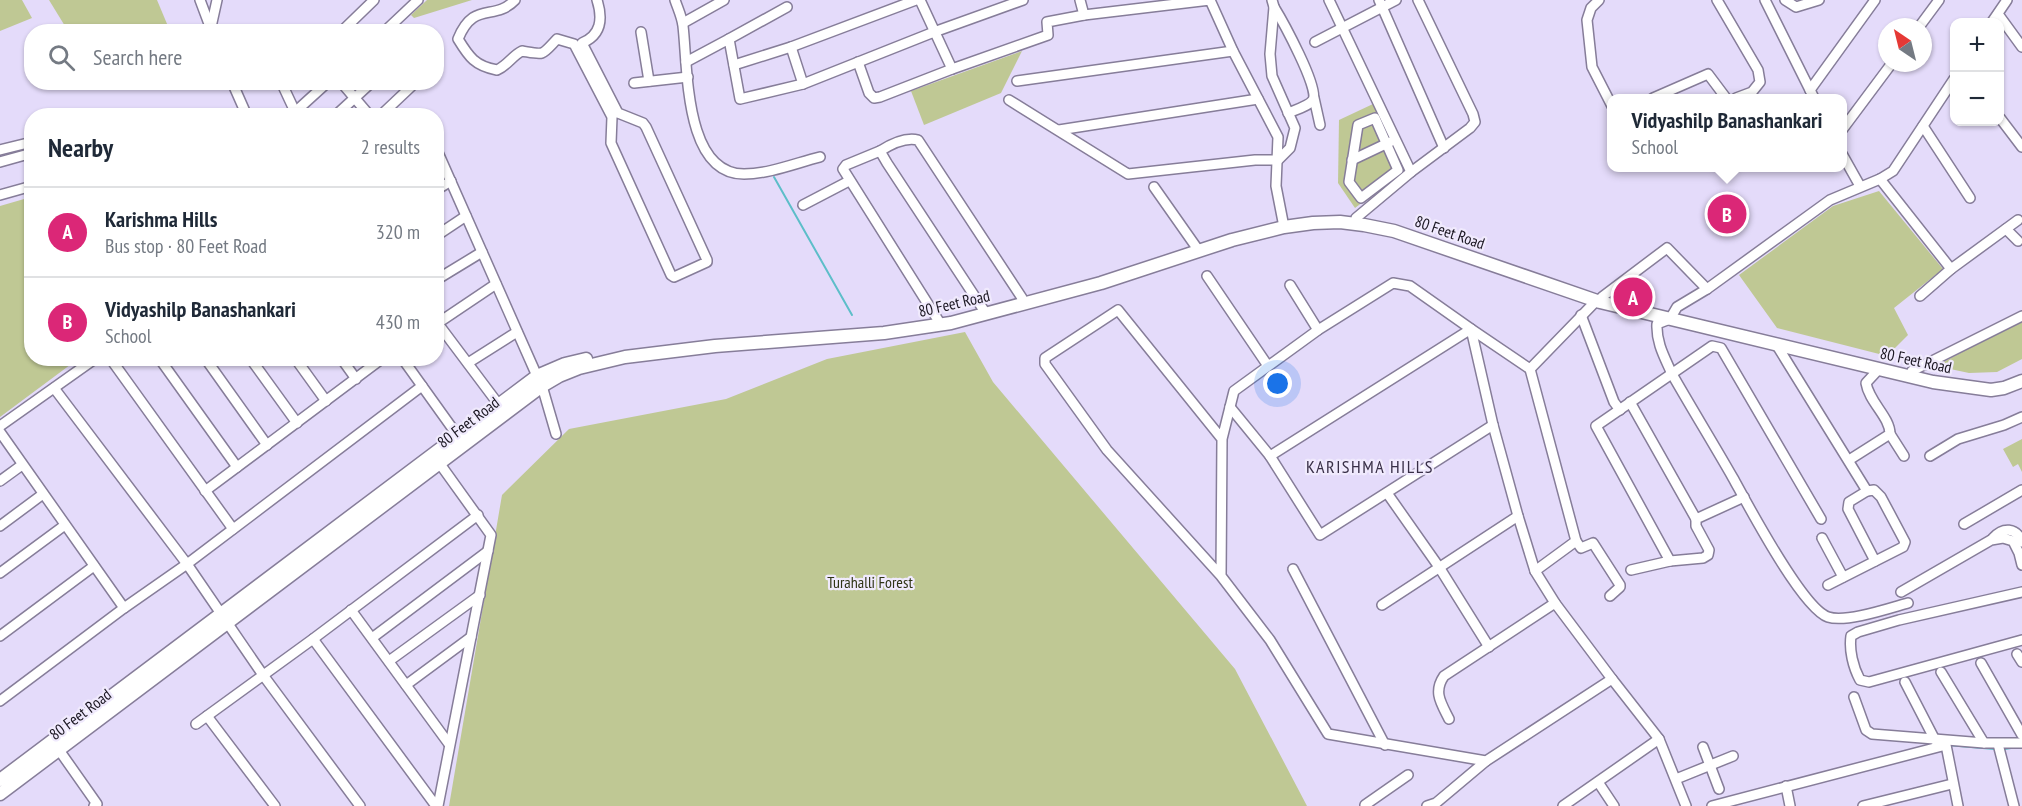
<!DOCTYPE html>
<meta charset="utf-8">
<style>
body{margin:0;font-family:"PT Sans Narrow",sans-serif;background:#f2f2f3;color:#1f2937}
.controls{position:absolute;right:18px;top:18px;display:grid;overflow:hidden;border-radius:12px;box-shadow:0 2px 4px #0004}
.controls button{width:54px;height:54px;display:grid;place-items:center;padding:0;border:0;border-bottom:2px solid #e0e1e3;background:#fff;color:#1f2937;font:30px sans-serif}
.compass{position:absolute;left:1878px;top:18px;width:54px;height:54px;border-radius:50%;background:#fff;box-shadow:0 2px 4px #0004;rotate:325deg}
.you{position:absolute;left:1278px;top:384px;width:21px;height:21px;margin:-15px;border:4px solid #fff;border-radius:50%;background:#1a73e8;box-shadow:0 0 0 9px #1a73e833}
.badge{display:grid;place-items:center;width:39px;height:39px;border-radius:50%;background:#db2777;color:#fff;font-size:20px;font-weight:700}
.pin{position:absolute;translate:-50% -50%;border:3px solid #fff;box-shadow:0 2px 6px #0006}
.popup{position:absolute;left:1607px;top:94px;width:240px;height:78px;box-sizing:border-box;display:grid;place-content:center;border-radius:12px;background:#fff;filter:drop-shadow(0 2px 4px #0005);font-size:20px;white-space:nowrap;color:#747a83}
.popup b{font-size:22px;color:#1f2937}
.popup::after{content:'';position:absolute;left:50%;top:100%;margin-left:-12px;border:12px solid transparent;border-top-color:#fff}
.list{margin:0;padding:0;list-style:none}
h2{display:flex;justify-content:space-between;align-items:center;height:78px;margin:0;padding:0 24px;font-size:26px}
h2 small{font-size:20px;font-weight:400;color:#747a83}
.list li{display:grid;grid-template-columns:39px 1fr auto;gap:18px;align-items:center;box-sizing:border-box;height:90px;padding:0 24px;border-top:2px solid #e0e1e3}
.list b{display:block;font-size:22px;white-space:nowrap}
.list p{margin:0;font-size:20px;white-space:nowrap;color:#747a83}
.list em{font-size:20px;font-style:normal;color:#747a83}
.icon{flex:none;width:33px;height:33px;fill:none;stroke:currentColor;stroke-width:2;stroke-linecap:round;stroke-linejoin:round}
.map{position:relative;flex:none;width:2022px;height:806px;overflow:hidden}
.search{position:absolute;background:#fff;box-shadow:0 2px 4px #0004;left:24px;top:24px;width:420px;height:66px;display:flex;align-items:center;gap:15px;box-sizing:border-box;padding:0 21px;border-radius:24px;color:#747a83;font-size:22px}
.panel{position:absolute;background:#fff;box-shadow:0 2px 4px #0004;left:24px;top:108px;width:420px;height:258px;border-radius:24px}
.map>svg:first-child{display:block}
</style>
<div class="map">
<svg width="2022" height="806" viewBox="0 0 2022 806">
<rect width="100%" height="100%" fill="#e4dbfa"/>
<!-- green -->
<g fill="#bfc894">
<polygon points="0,0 22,0 32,18 0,31"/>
<polygon points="49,0 157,0 170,31 68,31"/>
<polygon points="427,0 472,0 414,18 411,15"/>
<polygon points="1022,51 1001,93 924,125 911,91"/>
<polygon points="1373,104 1406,169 1355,208 1338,183 1339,120"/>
<polygon points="1879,191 1943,269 1894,308 1908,335 1887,356 1777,328 1739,275 1833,206"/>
<polygon points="31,197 32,358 78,359 0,417 0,206"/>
<polygon points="2022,320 2022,359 1997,372 1969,373 1936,366"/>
<polygon points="965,332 993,382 1235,669 1307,806 449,806 502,495 569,429 726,399 827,359"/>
<polygon points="2022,439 2022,472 2018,464 2013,467 2003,449"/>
</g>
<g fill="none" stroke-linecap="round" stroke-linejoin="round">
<!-- stream -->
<g stroke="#5dbec9" stroke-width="2">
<polyline points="774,177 852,315"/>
<polyline points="1948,745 1994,749"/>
<polyline points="2005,749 2017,747"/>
</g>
<!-- minor casing -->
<g stroke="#867d99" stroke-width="12">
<g id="minor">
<polyline points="200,0 212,32"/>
<path d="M515 0C494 22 474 0 458 39 469 57 475 66 497 70 508 65 512 56 522 51 545 55 541 56 557 39L574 44 612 117 611 143 671 275 674 277 707 262V260L646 127 643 123 618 113 582 43C601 35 603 19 597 0"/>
<path d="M675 0C678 9 682 17 683 26 688 68 684 174 744 174 769 174 796 163 820 157"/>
<polyline points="920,0 952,69"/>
<polyline points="1080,0 1084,15 1210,0 1233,51 1278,137 1276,186 1284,227"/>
<polyline points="1329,0 1411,172"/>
<polyline points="1379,0 1444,148"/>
<polyline points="1599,0 1591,8 1587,20 1592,67 1612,106"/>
<polyline points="1717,0 1758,70 1760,82 1752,92 1736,98"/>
<polyline points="1765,0 1814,98"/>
<polyline points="1785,0 1796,7 1819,0"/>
<path d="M1274 7C1282 20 1320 89 1313 100 1309 106 1295 110 1288 113"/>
<polyline points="1998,14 2022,47"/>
<polyline points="1992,22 2007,0"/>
<polyline points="683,23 724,0"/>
<polyline points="211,27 217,0"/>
<polyline points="1919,27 1939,0"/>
<polyline points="341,32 374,0"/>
<polyline points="384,32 418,0"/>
<polyline points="641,32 649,81"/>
<polyline points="729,39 787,7"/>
<polyline points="1315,42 1396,0"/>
<polyline points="791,47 803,84"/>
<polyline points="686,62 729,39 740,99 803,84 934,32 1023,0"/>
<polyline points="858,62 869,93 874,98 880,97 952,69 1048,35 1047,22 1084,15"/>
<polyline points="734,65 791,47 916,0"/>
<polyline points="1017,81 1233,51"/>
<polyline points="232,82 247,116"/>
<polyline points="287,82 283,86 297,116"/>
<polyline points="341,82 370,116"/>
<polyline points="634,83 688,77"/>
<polyline points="1810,90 1875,0"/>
<polyline points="1314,98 1320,125"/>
<polyline points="1653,98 1708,74 1726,98"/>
<polyline points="1009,100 1128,174 1255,160 1278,160 1290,148 1295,128 1272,76 1270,54 1274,7 1272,0"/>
<polyline points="295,112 328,82"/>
<polyline points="335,116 372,82"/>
<polyline points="380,116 416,82"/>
<polygon points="1375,118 1398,170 1361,198 1349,182 1358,125"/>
<polyline points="2000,118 2022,147"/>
<polyline points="1923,126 1970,198"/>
<polyline points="1059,130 1258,99"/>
<polyline points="1842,130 1892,63"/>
<polyline points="436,148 537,376"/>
<polyline points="0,150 32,142"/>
<polyline points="880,151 846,165 843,169 938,320"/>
<polyline points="1842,154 1860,186"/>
<polyline points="1352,160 1390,142"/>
<polyline points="0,162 25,155 29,157 32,164"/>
<polyline points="1880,179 1951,269 2018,220"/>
<polyline points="1154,187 1199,251"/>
<polyline points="436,190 451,181"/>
<polyline points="0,195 32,186"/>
<polyline points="803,205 849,181"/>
<polyline points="1356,218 1411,172 1470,128 1475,122 1473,114 1418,0"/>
<polyline points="2006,229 2018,241"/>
<polyline points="436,236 466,216"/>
<polyline points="1207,276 1268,366"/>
<polyline points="436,280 482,252"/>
<polyline points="1290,285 1318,330"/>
<polyline points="1920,296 1951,269"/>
<polyline points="1602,297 1667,248 1707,289"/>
<path d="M983 309 887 163 880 151C891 144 906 137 918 140L1022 298"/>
<polyline points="1581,315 1614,402 1620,410"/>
<polyline points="436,321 499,405"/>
<polyline points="438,323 496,284"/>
<polyline points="1776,344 1867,491 1874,490 1881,497 1905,542 1903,547 1828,585"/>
<polyline points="110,358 233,529"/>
<polyline points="159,358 237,467"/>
<polyline points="205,358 267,445"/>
<polyline points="250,358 297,423"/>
<polyline points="295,358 326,401"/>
<polyline points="341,358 356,379"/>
<polyline points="402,358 460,439"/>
<polyline points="468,363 517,332"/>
<polyline points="1530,369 1576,541 1535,571"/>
<polyline points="1912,371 2022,316"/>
<polyline points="542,386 556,434"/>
<polyline points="54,388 187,564 263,675 360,806"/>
<polyline points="1630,402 1696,519"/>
<polyline points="1230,407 1270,456 1320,535 1493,425"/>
<polyline points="0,426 96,358"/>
<polyline points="0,432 124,608"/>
<polyline points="1890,434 1904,456"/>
<polyline points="1270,456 1471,329 1530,369 1596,301"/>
<polyline points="1930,456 1958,439 2004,425 2022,417"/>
<path d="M1849 460 1890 434C1890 417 1869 402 1866 383L1879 369"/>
<polyline points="0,481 22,465"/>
<polyline points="205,491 383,358"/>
<polyline points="1867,491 1849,502 1848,509 1875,561"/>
<polyline points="1387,493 1439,567 1489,647"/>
<polyline points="1964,524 2022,490"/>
<polyline points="0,526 43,494"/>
<polyline points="1822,538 1843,577"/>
<path d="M1993 538C2003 527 2016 527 2022 542"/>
<polyline points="1576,541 1581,548 1593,543 1620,585 1620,587 1610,596"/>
<polyline points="1670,561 1596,426 1712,346 1721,348 1821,519"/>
<polyline points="1293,569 1385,745"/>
<polyline points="1631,570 1670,561 1703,558 1708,555 1709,550 1696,526 1696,519 1744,497"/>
<polyline points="0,573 65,525"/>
<polyline points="1221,576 1222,439 1234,391 1318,330 1393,283 1410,286 1471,329 1493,425 1518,516 1535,571 1555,603 1612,679 1486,761 1328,734 1270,640 1221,576 1107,450 1045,364 1045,358 1118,310 1222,439"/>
<polyline points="1901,592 1991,540 2003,538 2013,541 2019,553 2022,565"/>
<path d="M2022 592 1899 620 1858 632 1851 636C1849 650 1853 667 1860 680L1869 682 2022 640"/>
<path d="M1908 603C1890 608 1846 623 1828 617 1802 608 1748 505 1733 478 1713 443 1692 409 1672 374 1665 358 1656 343 1657 324L1670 319 1677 307 1707 289 1830 200 1880 179 1893 171 1954 79"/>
<polyline points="1382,605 1518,516"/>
<polyline points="351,610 449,744"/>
<polyline points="0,636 94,566"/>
<polyline points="372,638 488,551"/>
<polyline points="313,639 436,806"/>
<polyline points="2017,654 2022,662"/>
<polyline points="389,661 480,595"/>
<polyline points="1981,663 2022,735"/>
<polyline points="1941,672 1984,743"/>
<polyline points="1612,679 1659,739 1686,806"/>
<polyline points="1905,682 1935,740"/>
<polyline points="406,685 471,637"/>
<polyline points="1854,697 1866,730 1872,734 1984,743 2022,743"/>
<polyline points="0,701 124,608 187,564 422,386"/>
<polyline points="207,716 275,806"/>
<path d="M1449 719C1441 703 1433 692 1444 676L1555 603"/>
<polyline points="196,724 313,639 478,515"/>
<polyline points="1998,744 2014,806"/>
<polyline points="1703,747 1719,789"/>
<polyline points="59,750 97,804 94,806"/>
<polyline points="1676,779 1733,756"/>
<polyline points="1598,782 1614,806"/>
<polyline points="1786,786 1790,806"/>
<polyline points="1365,805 1408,775"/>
<polyline points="438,806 491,535 440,464"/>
<polyline points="1427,806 1436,803 1486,761"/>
<polyline points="1563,806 1659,739"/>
<polyline points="1712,806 1946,745 1958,806"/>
<polyline points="1863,806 1952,784"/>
</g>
</g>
<!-- major casing -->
<g stroke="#867d99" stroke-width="15">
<g id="major">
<polyline points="0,780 537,376 565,364 586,359"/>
<polyline points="0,794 542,386 559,376 579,368 625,357 715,346 884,333 951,323 1101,283 1232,240 1284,227 1313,223 1340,222 1364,225 1394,231 1600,302 1700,326 1933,382 1991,390 2004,388 2022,381"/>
</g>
</g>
<!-- minor -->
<use href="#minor" stroke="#fff" stroke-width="9"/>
<!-- major -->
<use href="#major" stroke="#fff" stroke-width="12"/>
</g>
<g text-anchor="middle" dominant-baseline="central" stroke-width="4.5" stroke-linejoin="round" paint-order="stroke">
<!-- street labels -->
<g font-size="16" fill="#191520" stroke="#f0eafd">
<text transform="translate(1450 232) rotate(19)">80 Feet Road</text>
<text transform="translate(954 303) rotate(-13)">80 Feet Road</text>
<text transform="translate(1916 360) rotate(12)">80 Feet Road</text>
<text transform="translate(468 422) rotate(-37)">80 Feet Road</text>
<text transform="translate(80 714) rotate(-37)">80 Feet Road</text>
</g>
<!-- park labels -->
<g font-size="16" fill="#2e3314" stroke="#f0eafd">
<text x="870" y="582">Turahalli Forest</text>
</g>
<!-- neighbourhood labels -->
<g font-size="18" letter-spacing="1.5" fill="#382f47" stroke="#f0eafd">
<text x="1370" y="466">KARISHMA HILLS</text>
</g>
</g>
</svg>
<div class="controls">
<button>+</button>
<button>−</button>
</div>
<svg class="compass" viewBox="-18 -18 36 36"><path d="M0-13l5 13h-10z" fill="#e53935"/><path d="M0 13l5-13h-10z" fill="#747a83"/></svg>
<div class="you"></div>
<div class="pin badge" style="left:1633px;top:297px">A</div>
<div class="pin badge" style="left:1727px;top:214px">B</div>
<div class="popup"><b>Vidyashilp Banashankari</b>School</div>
<div class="search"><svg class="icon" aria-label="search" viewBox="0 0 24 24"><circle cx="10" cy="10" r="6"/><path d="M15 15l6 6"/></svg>Search here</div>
<section class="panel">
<h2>Nearby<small>2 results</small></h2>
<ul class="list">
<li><span class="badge">A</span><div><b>Karishma Hills</b><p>Bus stop · 80 Feet Road</p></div><em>320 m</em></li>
<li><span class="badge">B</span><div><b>Vidyashilp Banashankari</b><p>School</p></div><em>430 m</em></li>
</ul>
</section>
</div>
